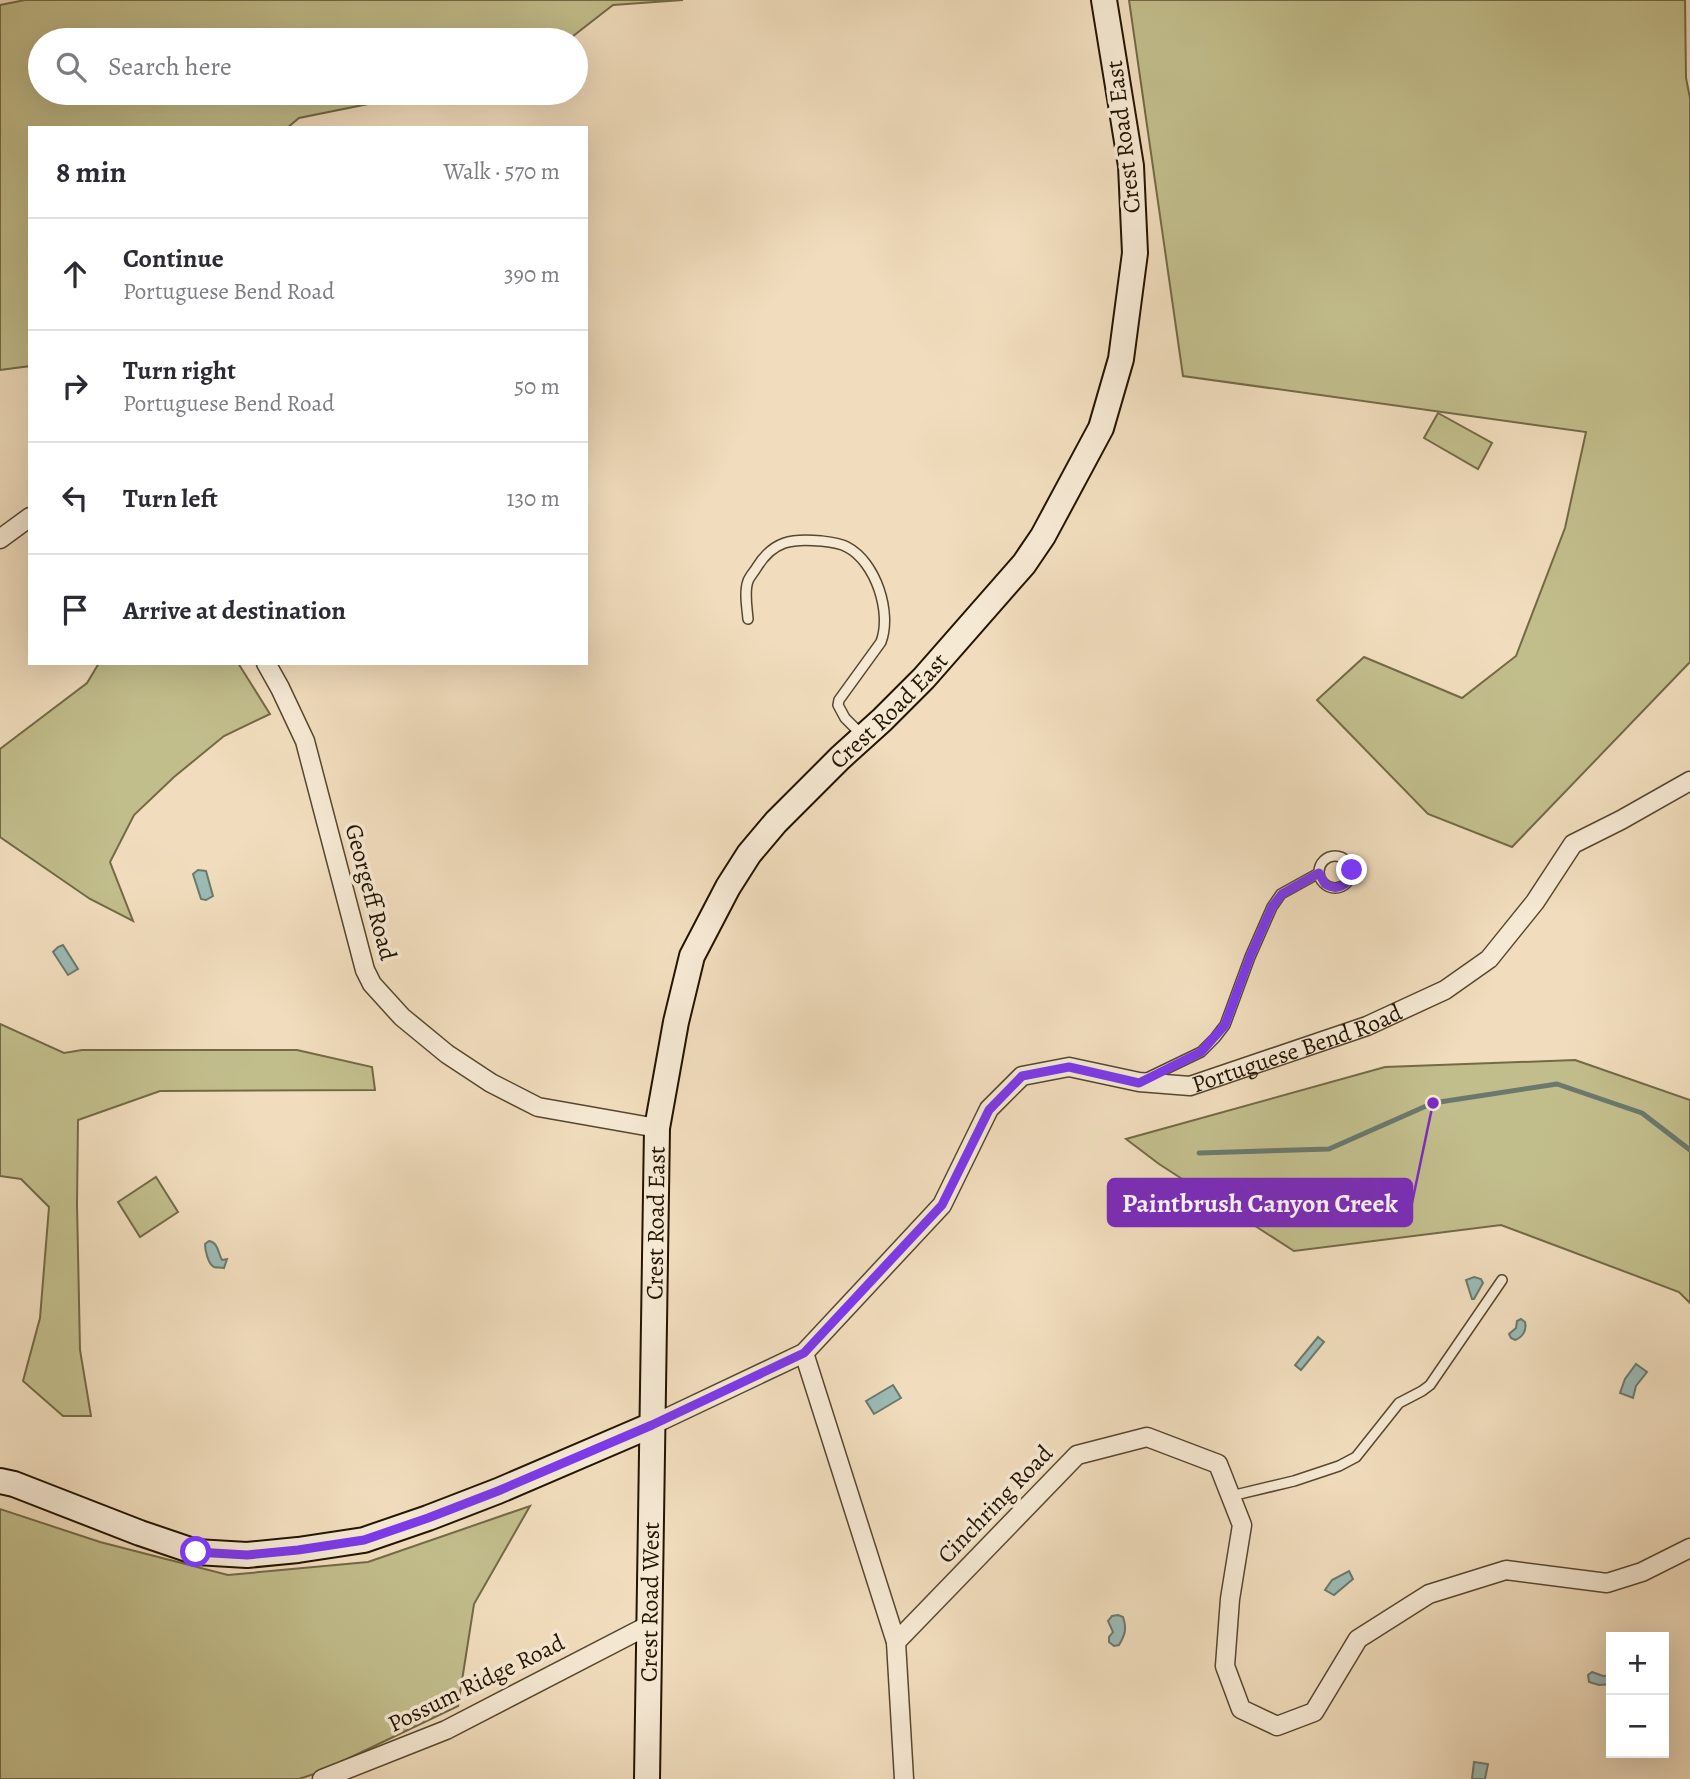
<!DOCTYPE html>
<meta charset="utf-8">
<style>
body{margin:0;font-family:Alegreya,serif;background:#f7f7f7;color:#2b2b33}
.controls{position:absolute;right:21px;bottom:21px;display:grid;overflow:hidden;border-radius:0px;box-shadow:0 7px 28px #0002}
.controls button{width:63px;height:63px;display:grid;place-items:center;padding:0;border:0;border-bottom:2px solid #e1e1e2;background:#fff;color:#2b2b33;font:35px sans-serif}
.stop{position:absolute;width:21px;height:21px;margin:-16px;border:5px solid #7c3aed;border-radius:50%;background:#fff}
.stop.end{background:#7c3aed;border-color:#fff;box-shadow:0 2px 7px #0008}
.list{margin:0;padding:0;list-style:none}
h2{display:flex;justify-content:space-between;align-items:center;height:91px;margin:0;padding:0 28px;font-size:30px}
h2 small{font-size:23px;font-weight:400;color:#7c7c81}
.list li{display:grid;grid-template-columns:46px 1fr auto;gap:21px;align-items:center;box-sizing:border-box;height:112px;padding:0 28px;border-top:2px solid #e1e1e2}
.list b{display:block;font-size:26px;white-space:nowrap}
.list p{margin:0;font-size:23px;white-space:nowrap;color:#7c7c81}
.list em{font-size:23px;font-style:normal;color:#7c7c81}
.icon{flex:none;width:38px;height:38px;fill:none;stroke:currentColor;stroke-width:2;stroke-linecap:round;stroke-linejoin:round}
.map{position:relative;flex:none;width:1690px;height:1779px;overflow:hidden}
.search{position:absolute;background:#fff;box-shadow:0 7px 28px #0002;left:28px;top:28px;width:560px;height:77px;display:flex;align-items:center;gap:18px;box-sizing:border-box;padding:0 24px;border-radius:38px;color:#7c7c81;font-size:26px}
.panel{position:absolute;background:#fff;box-shadow:0 7px 28px #0002;left:28px;top:126px;width:560px;height:539px;border-radius:0px}
.map>svg:first-child{display:block}
</style>
<div class="map">
<svg width="1690" height="1779" viewBox="0 0 1690 1779">
<rect width="100%" height="100%" fill="#f1ddbd"/>
<filter id="stains"><feTurbulence type="fractalNoise" baseFrequency=".00286" numOctaves="4"/><feColorMatrix values="0 0 0 0 .2 0 0 0 0 .09 0 0 0 0 .02 0 0 0 .5 -.17"/></filter>
<radialGradient id="worn" r=".72"><stop offset=".6" stop-color="#630" stop-opacity="0"/><stop offset="1" stop-color="#630" stop-opacity=".3"/></radialGradient>
<!-- green -->
<g fill="#c2be8c" stroke="#736a46" stroke-width="2">
<polygon points="25,0 683,0 613,5 568,40 40,40 40,93 491,93 482,99 398,98 299,118 287,128 30,128 30,366 0,370 0,5"/>
<polygon points="1129,0 1685,0 1686,78 1690,98 1690,662 1512,847 1428,814 1317,700 1364,657 1462,698 1516,656 1565,528 1586,432 1183,376"/>
<polygon points="1438,413 1492,443 1478,469 1424,438"/>
<polygon points="99,663 238,663 270,714 224,736 174,777 134,815 110,862 133,921 90,899 0,837 0,749 87,683"/>
<polygon points="0,1024 64,1053 82,1050 297,1050 372,1067 375,1090 160,1091 78,1120 77,1204 80,1350 91,1416 63,1416 23,1381 40,1318 49,1207 21,1179 0,1176"/>
<polygon points="1575,1060 1690,1100 1690,1303 1679,1292 1501,1225 1294,1251 1159,1164 1126,1139 1385,1067"/>
<polygon points="156,1177 178,1212 140,1237 118,1202"/>
<polygon points="530,1506 474,1604 458,1706 320,1772 299,1779 0,1779 0,1509 100,1542 228,1575 368,1562"/>
</g>
<!-- water -->
<g fill="#9bbbb5" stroke="#6b796d" stroke-width="2">
<polygon points="198,870 206,871 213,896 206,900 201,899 193,874"/>
<polygon points="63,945 78,969 68,975 53,952 58,947"/>
<path d="M209 1241C218 1242 218 1253 222 1260L227 1259 224 1268C221 1267 217 1268 214 1267 208 1264 205 1250 205 1244Z"/>
<polygon points="1474,1277 1481,1279 1483,1283 1474,1299 1472,1299 1466,1280"/>
<path d="M1521 1319 1525 1322C1527 1330 1523 1337 1515 1340L1511 1338 1509 1334 1516 1328 1517 1321Z"/>
<polygon points="1318,1337 1324,1342 1301,1370 1295,1365"/>
<polygon points="1636,1364 1647,1372 1636,1386 1633,1398 1620,1393 1625,1379"/>
<polygon points="893,1385 901,1398 874,1414 866,1401"/>
<polygon points="1349,1571 1353,1579 1334,1595 1325,1590 1332,1580"/>
<path d="M1118 1615 1123 1617C1127 1629 1125 1635 1119 1645L1114 1646 1109 1642V1637L1113 1632 1108 1621 1112 1616Z"/>
<polygon points="1592,1672 1603,1676 1611,1676 1611,1684 1599,1685 1589,1682 1588,1675"/>
<polygon points="1474,1762 1488,1764 1485,1779 1472,1779"/>
</g>
<g fill="none" stroke-linecap="round" stroke-linejoin="round">
<!-- stream -->
<polyline stroke="#6b796d" stroke-width="5" points="1199,1153 1329,1149 1433,1103 1557,1084 1642,1113 1690,1150"/>
<!-- lane casing -->
<g stroke="#57472f" stroke-width="12">
<g id="lane">
<path d="M748 619C747 607 744 592 748 581 750 576 754 572 757 567 773 541 792 538 821 541 830 542 840 543 847 547 876 562 892 613 881 642L839 700 838 705 845 718 862 735"/>
<circle cx="1335" cy="872" r="16"/>
<polyline points="1147,1078 1201,1052 1215,1038 1225,1025 1250,957 1272,907 1281,894 1319,873"/>
<polyline points="1231,1496 1294,1481 1339,1466 1356,1457 1399,1403 1422,1391 1430,1385 1502,1280"/>
</g>
</g>
<!-- street casing -->
<g stroke="#57472f" stroke-width="21">
<g id="street">
<polyline points="0,539 30,517"/>
<polyline points="266,663 280,688 305,741 365,970 372,984 402,1017 447,1054 491,1083 538,1107 657,1128"/>
<polyline points="804,1353 896,1642 904,1779"/>
<path id="s1" d="M652 1425 804 1353 942 1205 989 1109 1022 1076 1069 1067 1139 1082 1190 1086 1367 1026 1445 990 1489 959 1535 902 1573 844 1621 820 1690 781"/>
<polyline points="896,1642 1077,1455 1147,1437 1218,1464 1242,1525 1230,1599 1225,1666 1241,1709 1277,1726 1314,1712 1358,1639 1429,1594 1506,1570 1607,1583 1642,1572 1690,1548"/>
<polyline points="322,1779 446,1730 649,1625"/>
</g>
</g>
<!-- secondary casing -->
<g stroke="#241500" stroke-width="28">
<g id="secondary">
<polyline points="0,1481 14,1484 140,1533 196,1552 247,1555 298,1550 364,1540 428,1518 498,1491 652,1425"/>
<path id="s2" d="M647 1779 657 1128 676 1022 692 956 728 887 749 854 776 822 840 758 882 720 924 678 1024 564 1043 536 1101 428 1121 359 1135 253 1131 166 1104 0"/>
</g>
</g>
<!-- lane -->
<use href="#lane" stroke="#f6e9d4" stroke-width="9"/>
<!-- street -->
<use href="#street" stroke="#f6e9d4" stroke-width="18"/>
<!-- secondary -->
<use href="#secondary" stroke="#f6e9d4" stroke-width="24"/>
</g>
<g fill="none" stroke-linecap="round" stroke-linejoin="round">
<!-- route -->
<path stroke="#7c3aed" stroke-width="9" d="M196 1552 247 1555 298 1550 364 1540 428 1518 498 1491 652 1425 804 1353 942 1205 989 1110 1022 1076 1069 1067 1139 1083 1201 1052 1225 1025 1250 957 1272 907 1282 894 1319 873 1325 884C1338 892 1349 885 1352 870"/>
</g>
<g text-anchor="middle" dominant-baseline="central" stroke-width="7" stroke-linejoin="round" paint-order="stroke">
<!-- street labels -->
<g font-size="24" fill="#241500" stroke="#f6e9d4">
<text transform="translate(1123 137) rotate(-97)">Crest Road East</text>
<text stroke="none"><textPath href="#s2" startOffset="1144">Crest Road East</textPath></text>
<text transform="translate(371 892) rotate(75)">Georgeff Road</text>
<text stroke="none"><textPath href="#s1" startOffset="808">Portuguese Bend Road</textPath></text>
<text stroke="none"><textPath href="#s2" startOffset="556">Crest Road East</textPath></text>
<text transform="translate(995 1504) rotate(-46)">Cinchring Road</text>
<text stroke="none"><textPath href="#s2" startOffset="177">Crest Road West</textPath></text>
<text transform="translate(476 1683) rotate(-26)">Possum Ridge Road</text>
</g>
</g>
<!-- callouts -->
<path fill="none" stroke="#7b2cbf" stroke-width="2.5" d="M1433 1103L1412 1203"/>
<circle fill="#7b2cbf" stroke="#f6e9d4" stroke-width="2.5" cx="1433" cy="1103" r="7"/>
<rect fill="#7b2cbf" stroke="#7b2cbf" stroke-width="2.5" x="1108" y="1179" width="304" height="47" rx="7"/>
<g font-size="26" text-anchor="middle" font-weight="bold" fill="#fff">
<text x="1260" y="1212">Paintbrush Canyon Creek</text>
</g>
<rect width="100%" height="100%" filter="url(#stains)"/>
<rect width="100%" height="100%" fill="url(#worn)"/>
</svg>
<div class="controls">
<button>+</button>
<button>−</button>
</div>
<div class="stop" style="left:196px;top:1552px"></div>
<div class="stop end" style="left:1352px;top:870px"></div>
<div class="search"><svg class="icon" aria-label="search" viewBox="0 0 24 24"><circle cx="10" cy="10" r="6"/><path d="M15 15l6 6"/></svg>Search here</div>
<section class="panel">
<h2>8 min<small>Walk · 570 m</small></h2>
<ul class="list">
<li><svg class="icon" aria-label="ahead" viewBox="0 0 24 24"><path d="M12 20V5M6 11l6-6 6 6"/></svg><div><b>Continue</b><p>Portuguese Bend Road</p></div><em>390 m</em></li>
<li><svg class="icon" aria-label="right" viewBox="0 0 24 24"><path d="M7 20v-9h11M14 6l5 5-5 5"/></svg><div><b>Turn right</b><p>Portuguese Bend Road</p></div><em>50 m</em></li>
<li><svg class="icon" aria-label="left" viewBox="0 0 24 24"><path d="M17 20v-9H6M10 6l-5 5 5 5"/></svg><div><b>Turn left</b></div><em>130 m</em></li>
<li><svg class="icon" aria-label="arrive" viewBox="0 0 24 24"><path d="M6 21V4h12l-3 4 3 4H6"/></svg><div><b>Arrive at destination</b></div></li>
</ul>
</section>
</div>
